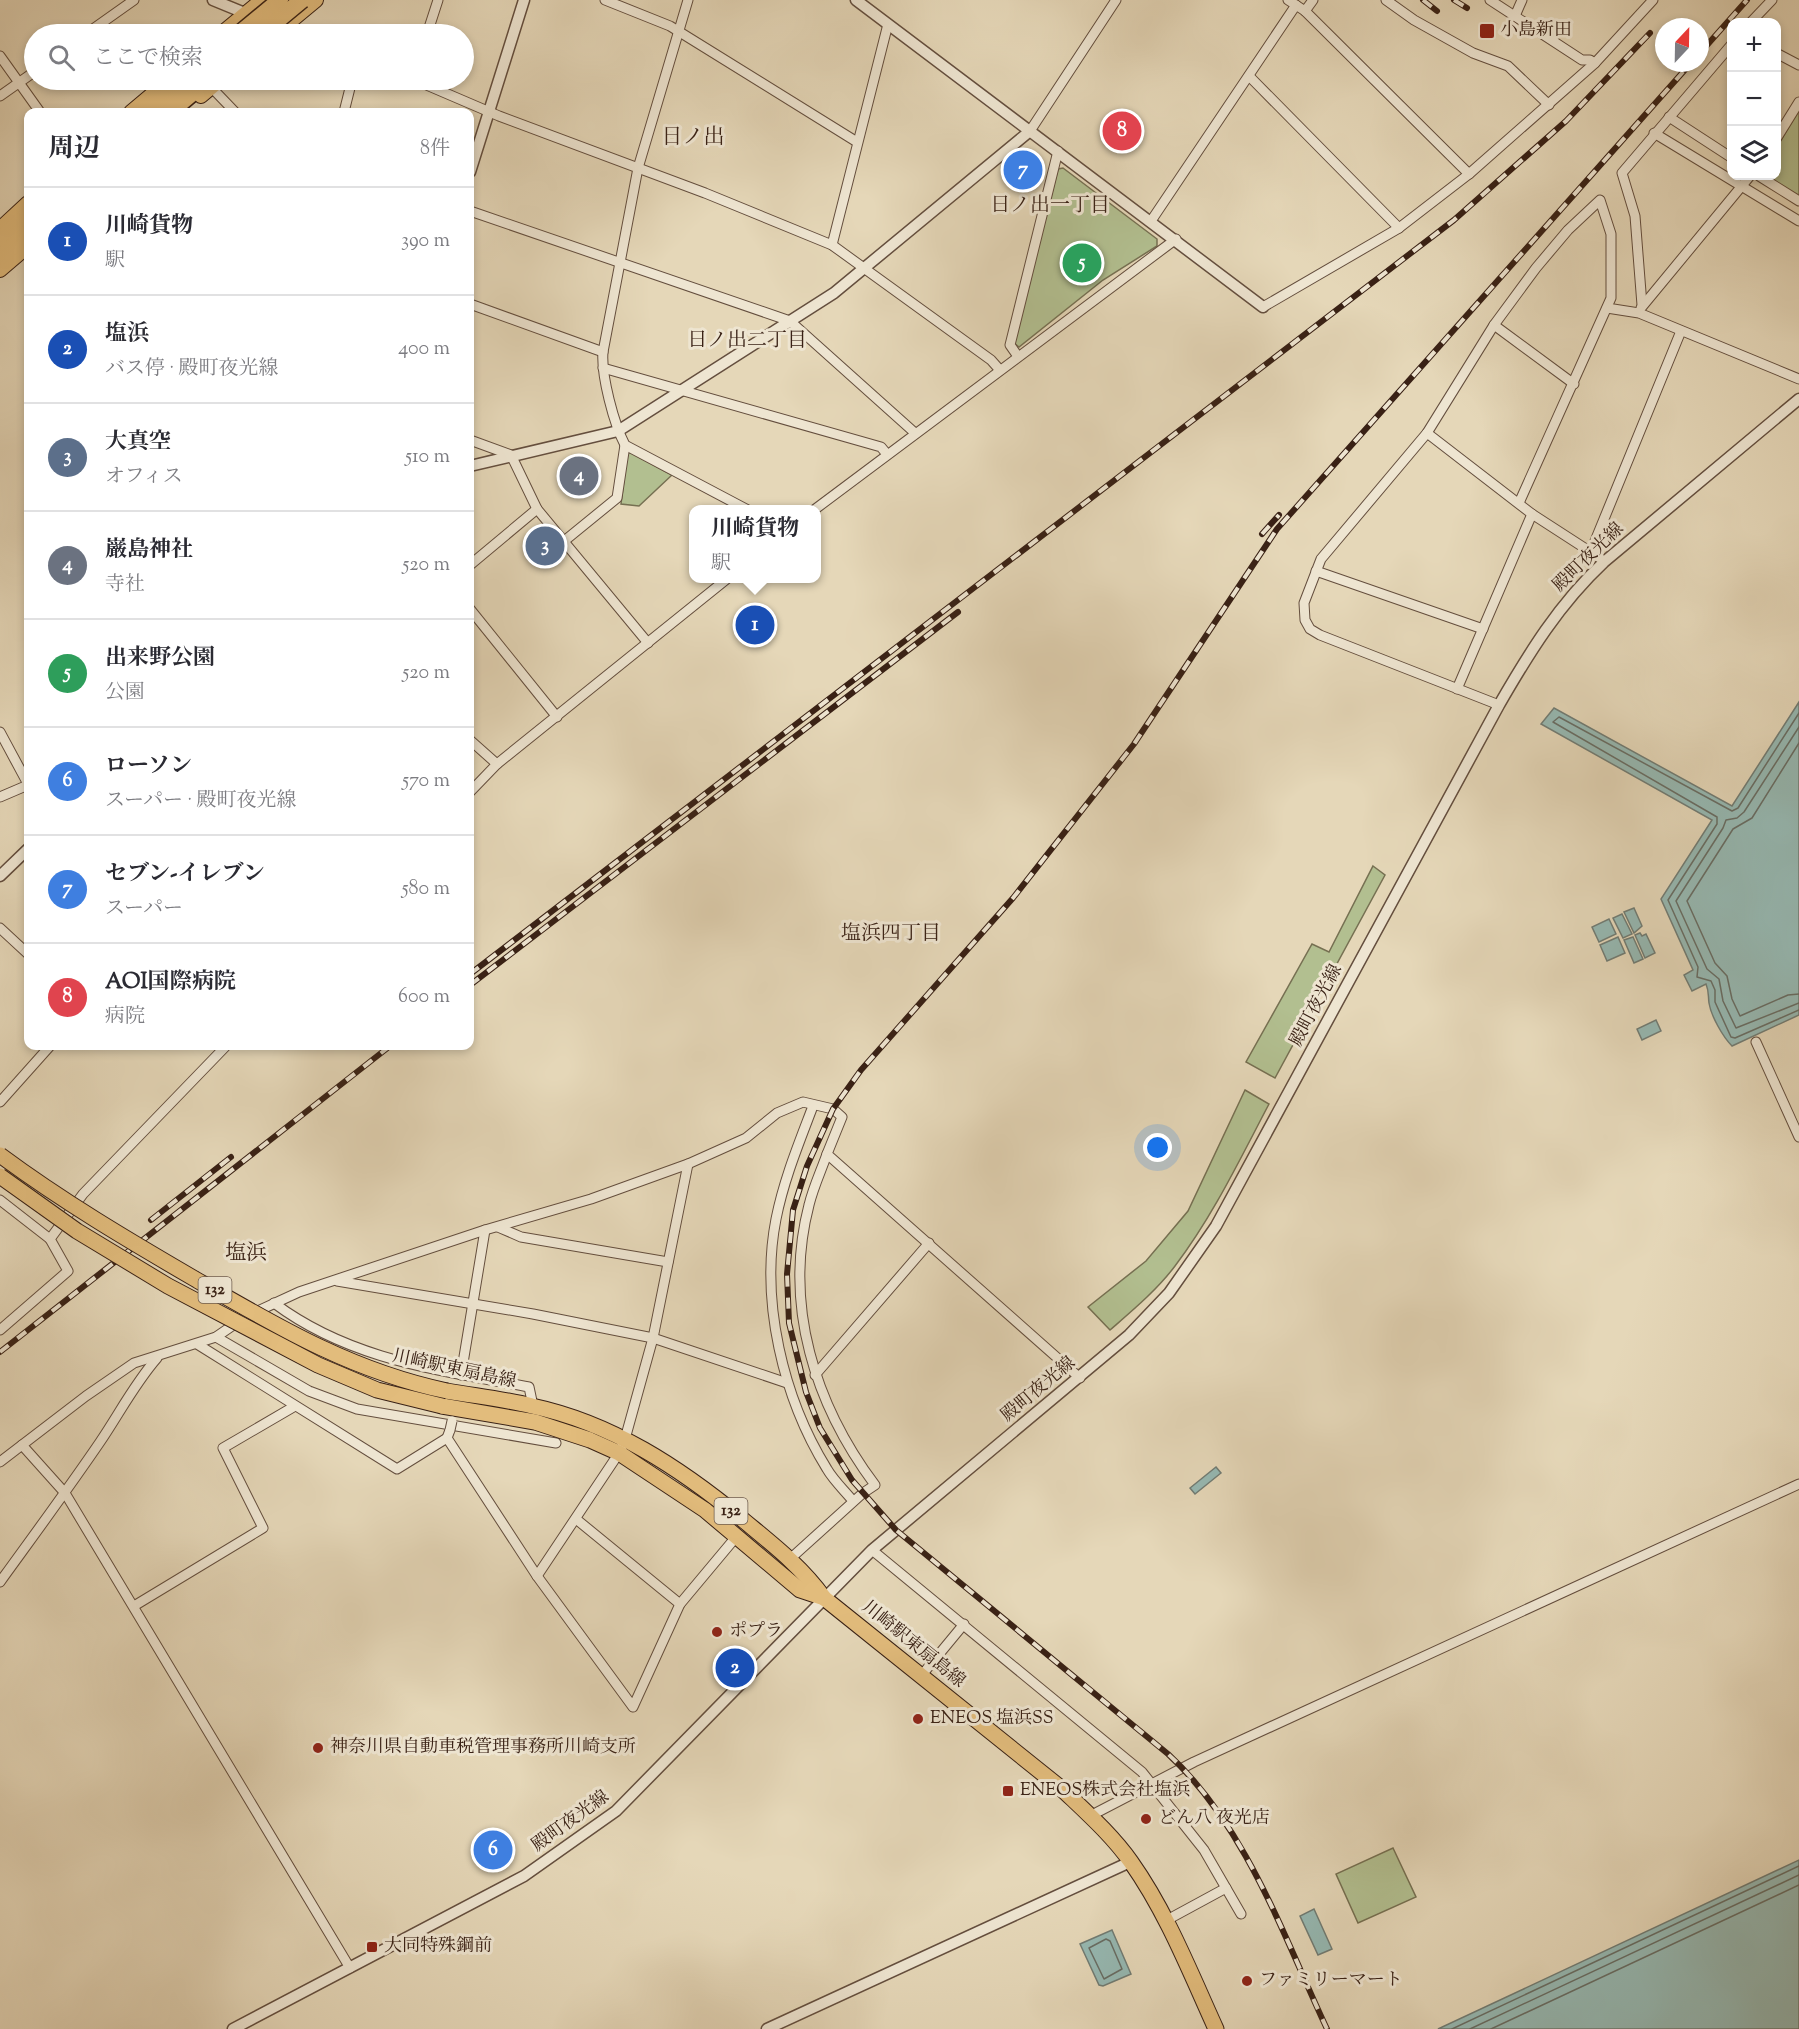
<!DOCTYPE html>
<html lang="ja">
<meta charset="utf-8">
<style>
body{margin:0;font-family:"Sorts Mill Goudy","Noto Serif JP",serif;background:#f7f7f7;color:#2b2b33}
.controls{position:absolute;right:18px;top:18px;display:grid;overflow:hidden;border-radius:12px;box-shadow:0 3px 9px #0003}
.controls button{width:54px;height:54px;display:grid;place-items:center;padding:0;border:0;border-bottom:2px solid #e1e1e2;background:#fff;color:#2b2b33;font:30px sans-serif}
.compass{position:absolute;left:1655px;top:18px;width:54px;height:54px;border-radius:50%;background:#fff;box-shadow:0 3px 9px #0003;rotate:22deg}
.you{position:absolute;left:1158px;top:1148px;width:21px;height:21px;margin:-15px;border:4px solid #fff;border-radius:50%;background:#1a73e8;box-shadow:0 0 0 9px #1a73e833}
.badge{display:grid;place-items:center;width:39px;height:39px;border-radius:50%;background:#8f2418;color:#fff;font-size:20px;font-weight:700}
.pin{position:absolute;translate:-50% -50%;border:3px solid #fff;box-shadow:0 2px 6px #0006}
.popup{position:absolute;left:689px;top:505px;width:132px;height:78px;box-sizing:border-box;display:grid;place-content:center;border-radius:12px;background:#fff;filter:drop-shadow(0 2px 4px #0005);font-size:20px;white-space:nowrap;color:#7c7c81}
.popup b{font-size:22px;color:#2b2b33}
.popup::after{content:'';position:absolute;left:50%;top:100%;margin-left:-12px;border:12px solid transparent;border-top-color:#fff}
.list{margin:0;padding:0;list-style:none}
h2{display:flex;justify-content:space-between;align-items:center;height:78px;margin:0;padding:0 24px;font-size:26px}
h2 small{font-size:20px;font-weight:400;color:#7c7c81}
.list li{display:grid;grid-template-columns:39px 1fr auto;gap:18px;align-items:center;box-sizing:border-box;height:108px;padding:0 24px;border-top:2px solid #e1e1e2}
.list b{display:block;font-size:22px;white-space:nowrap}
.list p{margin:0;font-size:20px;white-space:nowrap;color:#7c7c81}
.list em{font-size:20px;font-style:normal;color:#7c7c81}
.icon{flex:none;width:33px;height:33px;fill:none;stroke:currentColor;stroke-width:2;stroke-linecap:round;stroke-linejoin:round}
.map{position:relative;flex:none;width:1799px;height:2029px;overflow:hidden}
.search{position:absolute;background:#fff;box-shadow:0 3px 9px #0003;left:24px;top:24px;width:450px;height:66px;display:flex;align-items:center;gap:15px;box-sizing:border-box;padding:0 21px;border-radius:33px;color:#7c7c81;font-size:22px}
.panel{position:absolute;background:#fff;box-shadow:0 3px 9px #0003;left:24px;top:108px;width:450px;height:942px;border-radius:12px}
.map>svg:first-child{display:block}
</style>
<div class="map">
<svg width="1799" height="2029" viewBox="0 0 1799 2029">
<rect width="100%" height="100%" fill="#e5d7b8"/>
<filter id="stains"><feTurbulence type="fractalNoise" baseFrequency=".00333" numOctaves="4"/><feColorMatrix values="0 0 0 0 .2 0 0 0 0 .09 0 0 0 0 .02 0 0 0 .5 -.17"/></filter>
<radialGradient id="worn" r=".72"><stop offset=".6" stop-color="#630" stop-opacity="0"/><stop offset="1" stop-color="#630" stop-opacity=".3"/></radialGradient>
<!-- green -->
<g fill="#b2bf90" stroke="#767052" stroke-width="1.5">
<polygon points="1799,110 1799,198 1764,176 1776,176 1777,147"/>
<polygon points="1063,168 1157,239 1157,246 1103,280 1019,347 1014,343 1058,169"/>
<polygon points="630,452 672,475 639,506 621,504 627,455"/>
<polygon points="1373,866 1385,875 1275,1078 1246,1062 1312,944 1329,952"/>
<path d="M1245 1090 1269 1104C1240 1159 1213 1216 1175 1266 1157 1290 1133 1310 1110 1330L1088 1307 1146 1261 1188 1211Z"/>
<polygon points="1393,1848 1416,1897 1358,1923 1336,1874"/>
</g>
<!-- water -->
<g fill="#96b9b3" stroke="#717c74" stroke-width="1.5">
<path d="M1799 702V1015L1732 1046C1723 1037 1711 1016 1709 1003 1708 995 1709 991 1706 984L1692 991 1684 975 1693 970 1661 899 1712 820 1541 724 1554 708 1732 806Z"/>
<polygon points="1634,908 1642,926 1634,933 1624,912"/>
<polygon points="1622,914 1632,934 1623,938 1613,918"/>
<polygon points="1609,919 1616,934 1599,942 1592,927"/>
<polygon points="1640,933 1642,936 1646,934 1655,953 1645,958 1635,935"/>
<polygon points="1618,937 1625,953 1607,961 1600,945"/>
<polygon points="1633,937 1643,959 1634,963 1624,940"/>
<polygon points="1656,1020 1661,1031 1642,1040 1637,1029"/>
<polygon points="1216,1467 1221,1473 1195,1494 1190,1488"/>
<polygon points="1799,1860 1799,2029 1438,2029"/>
<polygon points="1314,1909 1332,1949 1318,1955 1300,1916"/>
<polygon points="1112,1930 1131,1974 1103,1986 1099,1985 1080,1944"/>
</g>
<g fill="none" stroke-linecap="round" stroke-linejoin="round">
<!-- shore -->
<g stroke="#686d64" stroke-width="1.5">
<polyline points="1799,713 1738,808 1732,811 1559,717 1553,722 1717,817 1717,824 1668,900 1698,967 1697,977 1711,981 1715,990 1715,1002 1731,1037 1735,1038 1799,1010"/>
<polyline points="1799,727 1744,812 1737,818 1726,820 1723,828 1676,901 1707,969 1719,979 1723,1001 1736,1028 1799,1003"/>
<polyline points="1799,743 1752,818 1733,829 1687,901 1715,963 1727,976 1732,999 1740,1016 1788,995 1799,994"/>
<polygon points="1106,1939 1110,1941 1122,1969 1104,1979 1089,1948"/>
<polyline points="1452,2029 1799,1866"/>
<polyline points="1470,2029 1799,1875"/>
<polyline points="1491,2029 1799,1885"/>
</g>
<!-- minor casing -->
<g stroke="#644e3e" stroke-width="11">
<g id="minor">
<polyline points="605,0 670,26 857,142"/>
<path d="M688 0 638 168 603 352C601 376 614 424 625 445L748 510"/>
<polyline points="1288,0 1305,11 1469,174"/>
<polyline points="1386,0 1414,20 1473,53 1508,66 1549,105"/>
<polyline points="1490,0 1582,60 1590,60 1595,63"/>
<polyline points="1305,11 1313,0"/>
<polyline points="1515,16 1522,0"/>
<polyline points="1751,22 1772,0"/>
<polyline points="283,28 299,34"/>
<polyline points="86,34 134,0"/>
<polyline points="427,34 438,0"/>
<polyline points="1776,53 1799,65"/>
<polyline points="0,56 40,112"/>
<polyline points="1249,76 1399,228"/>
<polyline points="415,80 499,116 705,193 832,245 991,360 999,369"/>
<polyline points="211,87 235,112"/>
<polyline points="0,96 34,72"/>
<polyline points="344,112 352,80"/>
<polyline points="1669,117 1732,158"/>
<polyline points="1030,131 1116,0"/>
<polyline points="1654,133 1799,221"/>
<polyline points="1776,139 1799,102"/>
<polyline points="1759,176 1799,201"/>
<polyline points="470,211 790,321 915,433"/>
<polyline points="1151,221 1296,5"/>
<polyline points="832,245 888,24"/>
<polyline points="470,304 603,352"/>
<polyline points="1642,305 1635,216 1622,173 1732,44"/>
<polyline points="1263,307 1399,228 1469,174 1595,63 1653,0"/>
<polyline points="1607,308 1639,313 1799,379"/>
<polyline points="1641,308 1750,176"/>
<polyline points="1494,325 1574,384"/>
<polyline points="1017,355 1010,345 1058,151"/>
<polyline points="603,368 881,447 886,453"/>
<polyline points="1427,433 1532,514 1600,558"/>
<polyline points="470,440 511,455 537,509 648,643"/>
<polyline points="814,510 1176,239"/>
<polyline points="563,542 617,498 625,445"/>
<polyline points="1598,557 1595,541 1681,331"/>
<polyline points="470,565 537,509"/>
<polyline points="1316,571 1483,629"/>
<polyline points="470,609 557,717"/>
<polyline points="1457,689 1532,514"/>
<polyline points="1499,705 1320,635 1310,629 1305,620 1304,603 1321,559 1427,433 1494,325 1536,268 1568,230 1600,200 1611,234 1611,298 1519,503"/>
<polyline points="0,732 28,784"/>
<polyline points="470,740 497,764"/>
<polyline points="470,792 497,764 728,578"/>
<polyline points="0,797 28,785"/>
<polyline points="0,928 28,954"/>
<polyline points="1756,1042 1799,1137"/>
<polyline points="0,1102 50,1046"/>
<path d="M813 1106C799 1143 784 1179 776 1219 760 1301 783 1398 827 1469 834 1481 845 1491 853 1501"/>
<polyline points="0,1200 50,1239"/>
<polyline points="498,1227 521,1237 668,1262"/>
<polyline points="337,1281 533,1314 653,1338 787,1383"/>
<path d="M274 1303C350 1360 438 1370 529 1387L533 1406"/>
<polyline points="0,1330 68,1271 50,1239 83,1194 226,1046"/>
<polyline points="216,1337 309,1391 357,1409 556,1443"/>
<polyline points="197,1344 397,1469 447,1438"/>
<polyline points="461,1375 485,1230"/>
<polyline points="815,1375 929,1243"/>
<polyline points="450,1430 447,1438 537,1576 633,1707 680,1604 736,1537"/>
<polyline points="22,1445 65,1493 350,1968"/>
<polyline points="0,1462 86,1396 134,1363 216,1337 245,1317 299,1292 485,1230 591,1199 688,1164 746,1138 777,1113 803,1102 833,1109 842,1117 827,1154 1080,1378"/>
<polyline points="576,1519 680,1604"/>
<polyline points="872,1550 1142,1772 1204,1850 1241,1914"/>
<path d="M790 1559 863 1493 875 1485C815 1405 783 1305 809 1205 813 1188 821 1171 827 1154"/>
<polyline points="537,1576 619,1453 625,1439 653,1338 688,1164"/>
<path d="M0 1582C34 1535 68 1489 100 1442 119 1414 135 1383 157 1358"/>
<polyline points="134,1606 263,1528 223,1448 295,1406"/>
<polyline points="921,1676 964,1624"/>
<polyline points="1090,1816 1194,1762 1799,1484"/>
<polyline points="1167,1920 1226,1888"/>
</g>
</g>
<!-- tertiary casing -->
<g stroke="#644e3e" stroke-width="13">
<g id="tertiary">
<polyline points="213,0 252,16"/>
<polyline points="856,0 1263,307"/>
<polyline points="470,172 524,0"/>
<polyline points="470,466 618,431 834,293 1030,131"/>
<polyline points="0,876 28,849"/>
<path d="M233 2029 524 1876 616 1811 872 1550 1129 1335 1169 1293 1216 1226 1499 705C1529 653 1559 604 1604 562L1799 399"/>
<polyline points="767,2029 1130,1862"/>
</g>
</g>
<!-- primary casing -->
<g stroke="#392115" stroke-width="16">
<g id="primary">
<polyline points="221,34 262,0"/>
<polyline points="275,34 316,0"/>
<polyline points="201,96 220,80"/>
<polyline points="131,112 169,80"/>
<polyline points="2,227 28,203"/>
<polyline points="0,270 28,246"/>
</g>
</g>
<!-- trunk casing -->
<g stroke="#392115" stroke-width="17">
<g id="trunk">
<path d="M447 1391C475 1396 504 1399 532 1406 612 1423 680 1468 742 1519 772 1544 801 1566 824 1598L1062 1789C1086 1812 1112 1835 1131 1862 1167 1913 1190 1972 1216 2029"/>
<polyline points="442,1406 535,1422 590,1440 619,1453 705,1510 800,1590 824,1598"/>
</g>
</g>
<!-- motorway casing -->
<g stroke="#392115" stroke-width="19">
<g id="motorway">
<polyline points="147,112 186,80"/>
<polyline points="170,112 208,80"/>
<polyline points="0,239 28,215"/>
<polyline points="0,257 28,233"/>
</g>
</g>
<!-- minor -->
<use href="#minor" stroke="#eee5d1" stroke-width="9"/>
<!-- tertiary -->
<use href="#tertiary" stroke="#eee5d1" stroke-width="10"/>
<!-- primary -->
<use href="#primary" stroke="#e2bc7c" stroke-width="14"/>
<!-- trunk -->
<use href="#trunk" stroke="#e2bc7c" stroke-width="15"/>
<!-- motorway -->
<use href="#motorway" stroke="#e2bc7c" stroke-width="16"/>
<!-- rail casing -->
<g stroke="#392115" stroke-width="6">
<g id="rail">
<polyline points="1423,0 1437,11"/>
<polyline points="1454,0 1467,8"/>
<polyline points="1700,53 1747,0"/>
<polyline points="1262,534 1279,515"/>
<polyline points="470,974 1454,220 1566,121 1650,33"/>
<polyline points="470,985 958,612"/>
<polyline points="151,1220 231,1157"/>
<polyline points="0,1352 390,1046"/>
<path d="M1327 2029C1283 1935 1246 1826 1168 1754L896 1530 852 1480 820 1428 806 1392 789 1323 787 1274 793 1210 807 1166 833 1109 861 1070 1013 898 1134 744 1277 529 1691 63"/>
</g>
</g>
<!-- rail -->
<use href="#rail" stroke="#eee5d1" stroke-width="4" stroke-dasharray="11" stroke-linecap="butt"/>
<!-- minor-bridge casing -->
<g stroke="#644e3e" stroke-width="11" stroke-linecap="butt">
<polyline id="minor-bridge" points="450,1430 452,1421"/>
</g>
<!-- trunk-bridge casing -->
<g stroke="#392115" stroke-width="17" stroke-linecap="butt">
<g id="trunk-bridge">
<path d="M0 1155C62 1201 128 1240 195 1279 278 1327 352 1371 447 1391"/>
<polyline points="0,1176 77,1231 168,1286 318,1365 377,1390 442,1406"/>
</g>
</g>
<!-- motorway-bridge casing -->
<g stroke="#392115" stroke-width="19" stroke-linecap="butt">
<g id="motorway-bridge">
<polyline points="239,34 280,0"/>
<polyline points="261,34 302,0"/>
</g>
</g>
<!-- minor-bridge -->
<use href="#minor-bridge" stroke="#eee5d1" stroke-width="9"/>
<!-- trunk-bridge -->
<use href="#trunk-bridge" stroke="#e2bc7c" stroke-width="15"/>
<!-- motorway-bridge -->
<use href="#motorway-bridge" stroke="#e2bc7c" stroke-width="16"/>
</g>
<!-- markers -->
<g fill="#8f2418" stroke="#eee5d1" stroke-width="2">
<rect x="1479" y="23" width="16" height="16" rx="3"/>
<circle cx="717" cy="1632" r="6"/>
<circle cx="918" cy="1719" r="6"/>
<circle cx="318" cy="1748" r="6"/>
<rect x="1002" y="1785" width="12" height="12" rx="3"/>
<circle cx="1146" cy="1819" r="6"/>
<rect x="366" y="1941" width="12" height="12" rx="3"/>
<circle cx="1247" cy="1981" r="6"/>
</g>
<g text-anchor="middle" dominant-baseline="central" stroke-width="6" stroke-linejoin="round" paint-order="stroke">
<!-- shield labels -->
<g fill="#eee5d1" stroke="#6f5c4d" stroke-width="1.5">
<rect x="198.5" y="1277" width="33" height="26" rx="4.5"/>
<rect x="714.5" y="1498" width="33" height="26" rx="4.5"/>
</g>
<g font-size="16" font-weight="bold" fill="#392115">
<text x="215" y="1290">132</text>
<text x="731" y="1511">132</text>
</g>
<!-- poi labels -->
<g font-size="18" fill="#392115" stroke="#eee5d1" text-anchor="start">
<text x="1500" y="31">小島新田</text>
<text x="729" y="1632">ポプラ</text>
<text x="930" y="1719">ENEOS 塩浜SS</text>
<text x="330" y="1748">神奈川県自動車税管理事務所川崎支所</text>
<text x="1020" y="1791">ENEOS株式会社塩浜</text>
<text x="1158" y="1819">どん八 夜光店</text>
<text x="384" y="1947">大同特殊鋼前</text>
<text x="1259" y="1981">ファミリーマート</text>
</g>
<!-- street labels -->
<g font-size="18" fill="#392115" stroke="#eee5d1">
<text transform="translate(1589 558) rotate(-44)">殿町夜光線</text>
<text transform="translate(1317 1006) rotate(-62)">殿町夜光線</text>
<text transform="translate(454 1370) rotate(12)">川崎駅東扇島線</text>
<text transform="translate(1039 1390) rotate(-40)">殿町夜光線</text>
<text transform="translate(913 1645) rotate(39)">川崎駅東扇島線</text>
<text transform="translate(571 1822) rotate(-36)">殿町夜光線</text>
</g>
<!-- neighbourhood labels -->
<g font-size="20" fill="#392115" stroke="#eee5d1">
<text x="1050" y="206">日ノ出一丁目</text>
<text x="747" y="341">日ノ出二丁目</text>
<text x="891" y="934">塩浜四丁目</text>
</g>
<!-- quarter labels -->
<g font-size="21" fill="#392115" stroke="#eee5d1">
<text x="693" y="138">日ノ出</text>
<text x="246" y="1254">塩浜</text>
</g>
</g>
<rect width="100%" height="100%" filter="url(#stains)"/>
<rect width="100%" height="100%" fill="url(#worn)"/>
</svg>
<div class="controls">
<button>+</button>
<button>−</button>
<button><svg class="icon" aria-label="layers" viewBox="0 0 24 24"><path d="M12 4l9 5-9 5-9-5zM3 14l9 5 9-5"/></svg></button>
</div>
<svg class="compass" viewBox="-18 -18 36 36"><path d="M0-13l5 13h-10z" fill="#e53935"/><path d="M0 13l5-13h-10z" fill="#7c7c81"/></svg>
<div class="you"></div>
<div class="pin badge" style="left:755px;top:625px;background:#1a4fb4">1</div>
<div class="popup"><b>川崎貨物</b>駅</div>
<div class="pin badge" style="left:735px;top:1668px;background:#1a4fb4">2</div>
<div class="pin badge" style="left:545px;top:546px;background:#5c6f8a">3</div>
<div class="pin badge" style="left:579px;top:476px;background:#6b7280">4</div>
<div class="pin badge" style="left:1082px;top:263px;background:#2e9e5b">5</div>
<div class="pin badge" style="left:493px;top:1850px;background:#3f7fe0">6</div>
<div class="pin badge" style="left:1023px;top:170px;background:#3f7fe0">7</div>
<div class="pin badge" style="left:1122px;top:131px;background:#e0444e">8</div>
<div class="search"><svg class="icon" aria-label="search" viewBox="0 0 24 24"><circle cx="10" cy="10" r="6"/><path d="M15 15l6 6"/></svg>ここで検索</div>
<section class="panel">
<h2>周辺<small>8件</small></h2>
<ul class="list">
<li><span class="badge" style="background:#1a4fb4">1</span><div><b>川崎貨物</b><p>駅</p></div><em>390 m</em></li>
<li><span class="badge" style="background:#1a4fb4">2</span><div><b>塩浜</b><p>バス停 · 殿町夜光線</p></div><em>400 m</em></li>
<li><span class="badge" style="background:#5c6f8a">3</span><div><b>大真空</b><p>オフィス</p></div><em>510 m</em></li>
<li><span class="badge" style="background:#6b7280">4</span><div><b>巌島神社</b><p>寺社</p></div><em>520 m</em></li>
<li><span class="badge" style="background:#2e9e5b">5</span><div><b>出来野公園</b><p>公園</p></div><em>520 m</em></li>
<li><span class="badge" style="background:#3f7fe0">6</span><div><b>ローソン</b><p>スーパー · 殿町夜光線</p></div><em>570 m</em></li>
<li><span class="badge" style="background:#3f7fe0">7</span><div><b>セブン-イレブン</b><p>スーパー</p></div><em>580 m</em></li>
<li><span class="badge" style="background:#e0444e">8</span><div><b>AOI国際病院</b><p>病院</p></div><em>600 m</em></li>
</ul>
</section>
</div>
